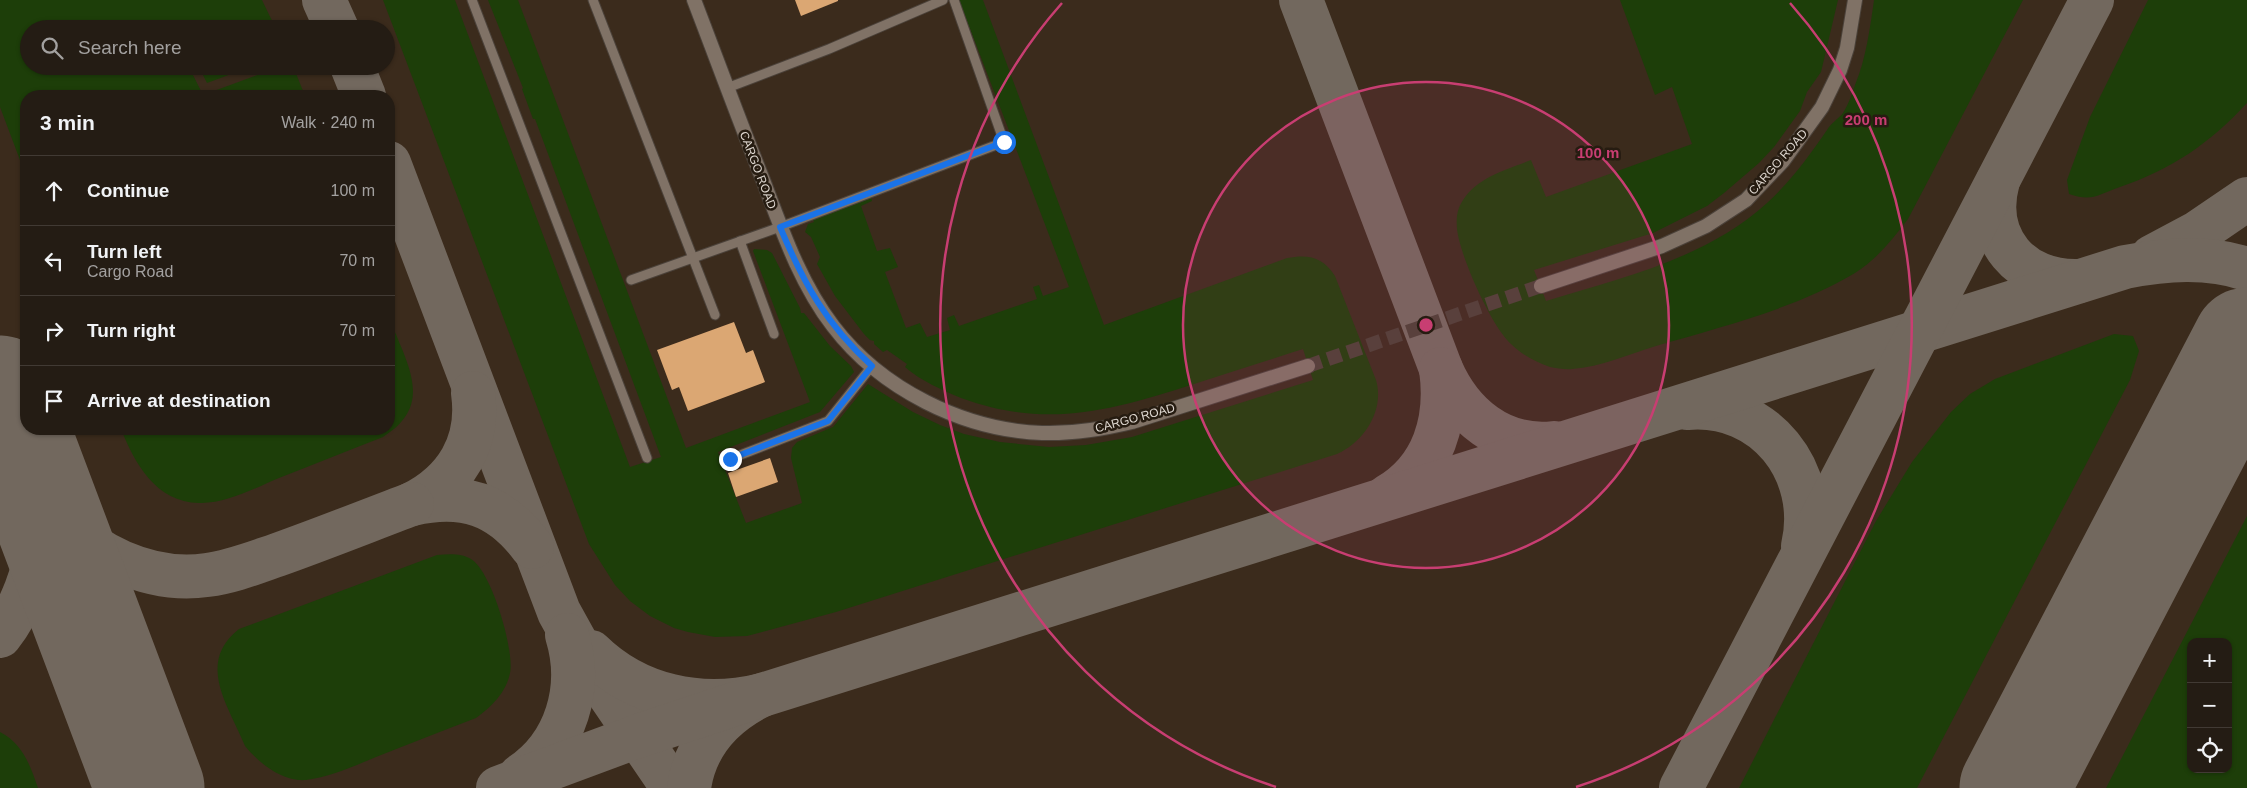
<!DOCTYPE html>
<meta charset="utf-8">
<style>
body{margin:0;font-family:Arial,sans-serif;background:#2c251d;color:#f1f3f6}
.controls{position:absolute;right:15px;bottom:15px;display:grid;overflow:hidden;border-radius:10px;box-shadow:0 1px 4px #0004}
.controls button{width:45px;height:45px;display:grid;place-items:center;padding:0;border:0;border-bottom:1px solid #413a34;background:#241c14;color:#f1f3f6;font:25px sans-serif}
.stop{position:absolute;width:15px;height:15px;margin:-11px;border:4px solid #1a73e8;border-radius:50%;background:#fff}
.stop.end{background:#1a73e8;border-color:#fff;box-shadow:0 1px 5px #0008}
.list{margin:0;padding:0;list-style:none}
h2{display:flex;justify-content:space-between;align-items:center;height:65px;margin:0;padding:0 20px;font-size:21px}
h2 small{font-size:16px;font-weight:400;color:#a3a1a0}
.list li{display:grid;grid-template-columns:32px 1fr auto;gap:15px;align-items:center;box-sizing:border-box;height:70px;padding:0 20px;border-top:1px solid #413a34}
.list b{display:block;font-size:19px;white-space:nowrap}
.list p{margin:0;font-size:16px;white-space:nowrap;color:#a3a1a0}
.list em{font-size:16px;font-style:normal;color:#a3a1a0}
.icon{flex:none;width:28px;height:28px;fill:none;stroke:currentColor;stroke-width:2;stroke-linecap:round;stroke-linejoin:round}
.map{position:relative;flex:none;width:2247px;height:788px;overflow:hidden}
.search{position:absolute;background:#241c14;box-shadow:0 1px 4px #0004;left:20px;top:20px;width:375px;height:55px;display:flex;align-items:center;gap:12px;box-sizing:border-box;padding:0 18px;border-radius:28px;color:#a3a1a0;font-size:19px}
.panel{position:absolute;background:#241c14;box-shadow:0 1px 4px #0004;left:20px;top:90px;width:375px;height:345px;border-radius:20px}
.map>svg:first-child{display:block}
</style>
<div class="map">
<svg width="2247" height="788" viewBox="0 0 2247 788">
<rect width="100%" height="100%" fill="#30251a"/>
<!-- built -->
<path fill="#3b2b1c" fill-rule="evenodd" d="M0 0H2247V788H0ZM29 29H386V66H29ZM26 96H389V429H26ZM2191 642H2228V769H2191Z"/>
<!-- green -->
<g fill="#1d3e09" fill-rule="evenodd">
<polygon points="0,0 262,0 276,29 29,29 29,66 193,66 190,69 203,95 282,66 293,66 305,96 26,96 26,176 0,107"/>
<path d="M383 0H455L630 467 661 457 535 119H533L522 89 523 88 488 0H518L686 448 810 402 753 251 754 249 767 250 772 253 800 308 801 313H804L830 346 851 366 854 372 820 412 718 452 746 523 802 503 791 458 792 448 797 442 833 427 868 384 913 412 940 425 964 434 1000 442 1049 447 1086 445 1132 437 1313 380 1303 349C1266 361 1228 373 1191 385 1109 411 1046 429 961 398 942 390 921 381 905 367L907 364 887 350 883 352 874 344V341L870 340 864 334 835 296 817 264 820 257 811 237 805 232 808 224 814 222 812 218 871 197 872 201 861 206 877 251 890 248 898 267 885 272 906 328 920 323 927 337 950 330 947 318 954 315 959 326 1037 299 1033 287 1039 285 1043 296 1069 287 959 0H983L1104 325 1287 258C1309 254 1323 257 1335 276L1376 380C1385 410 1364 442 1337 454L836 612 747 636 715 637 688 632 674 628 650 616 630 601 615 585 589 544Z"/>
<path d="M1620 0H1838L1821 72 1807 92 1800 111 1774 147 1759 163 1724 193 1707 206 1653 233 1534 270 1546 301C1622 278 1707 258 1767 203 1791 181 1809 156 1827 130 1831 123 1838 119 1843 113 1848 105 1852 94 1855 85 1866 59 1870 28 1874 0H2023L1908 219C1893 239 1876 260 1855 273 1795 309 1723 326 1656 346 1629 354 1601 367 1572 369 1566 370 1556 368 1550 367 1536 362 1522 355 1511 344 1491 326 1460 256 1457 229 1456 218 1457 209 1463 200 1478 177 1506 170 1531 160L1546 197 1692 144 1672 87 1655 95Z"/>
<path d="M2148 0H2247V103C2209 144 2172 169 2120 187 2097 195 2092 202 2069 194L2067 180 2090 117Z"/>
<polygon points="215,66 253,66 207,83 203,75 210,68"/>
<path d="M389 317C406 363 436 404 383 437 348 451 314 464 279 478 255 488 226 504 199 503 156 502 135 464 121 429H389Z"/>
<polygon points="2114,334 2133,336 2139,351 2130,380 1917,788 1739,788 1876,521 1912,462 1951,412 1970,394 1995,379"/>
<path d="M2247 516V788H2106ZM2191 642H2228V769H2191Z"/>
<path d="M437 555C449 554 461 553 471 559 491 570 515 651 510 673 506 693 491 707 476 718 442 731 409 744 376 757 354 766 330 777 306 780 282 782 259 763 245 746 228 705 196 663 239 629Z"/>
<path d="M0 732C23 744 30 765 38 788H0Z"/>
</g>
<g fill="none" stroke-linecap="round" stroke-linejoin="round">
<!-- taxiway -->
<g stroke="#72685e" stroke-width="44">
<polyline points="324,0 337,29"/>
<polyline points="1301,0 1441,369"/>
<polyline points="352,66 364,96"/>
<polyline points="389,163 559,612 585,659 673,788"/>
<path d="M1998 181C1982 239 2021 283 2079 281"/>
<polyline points="2152,257 2197,233 2247,199"/>
<path d="M473 393C480 443 456 482 412 504 463 492 500 504 532 547"/>
<path d="M1687 408C1765 401 1820 472 1803 546"/>
<polyline points="2192,447 2247,359"/>
<path d="M1388 496C1434 469 1448 420 1441 369 1461 415 1501 449 1554 443"/>
<path d="M0 636C21 609 36 571 38 536 40 502 26 466 17 434 29 459 39 486 54 508 86 555 151 583 207 575 231 572 254 563 277 555 322 539 367 521 412 504"/>
<path d="M591 652C637 697 701 710 762 695 723 714 695 744 689 788"/>
<path d="M520 776C567 745 583 687 567 635"/>
<polyline points="147,788 146,776 155,788"/>
<path d="M498 788 638 736 762 695 2125 267C2166 259 2207 256 2247 269"/>
<polyline points="1681,788 2092,0"/>
</g>
<!-- runway -->
<g stroke="#72685e" stroke-width="109">
<polyline points="0,390 150,788"/>
<polyline points="2014,788 2247,342"/>
</g>
</g>
<!-- building -->
<g fill="#dba773">
<polygon points="795,0 838,0 838,1 801,16"/>
<polygon points="734,322 746,353 753,350 765,382 688,411 679,387 672,390 657,350"/>
<polygon points="770,458 778,482 736,497 728,473"/>
</g>
<g fill="none" stroke-linecap="round" stroke-linejoin="round">
<!-- minor-tunnel -->
<polyline stroke="#4a4035" stroke-width="14" stroke-dasharray="14 7" stroke-linecap="butt" points="1308,366 1541,286"/>
<!-- service casing -->
<g stroke="#4b423a" stroke-width="11">
<g id="service">
<polyline points="472,0 647,458"/>
<polyline points="593,0 715,315"/>
<polyline points="727,88 829,49 943,0"/>
<polyline points="740,241 774,334"/>
<polyline points="631,280 780,227 1004,142 954,0"/>
<polyline points="730,459 828,421 872,366"/>
</g>
</g>
<!-- minor casing -->
<g stroke="#4b423a" stroke-width="16">
<g id="minor">
<path d="M694 0C717 60 739 120 763 180 782 230 800 283 833 326 881 389 963 430 1042 433 1073 434 1103 429 1132 422L1308 366"/>
<polyline points="1541,286 1662,246 1706,226 1746,200 1783,161 1822,107 1840,70 1847,48 1855,0"/>
</g>
</g>
<!-- service -->
<use href="#service" stroke="#807266" stroke-width="9"/>
<!-- minor -->
<use href="#minor" stroke="#807266" stroke-width="14"/>
</g>
<g fill="none" stroke-linecap="round" stroke-linejoin="round">
<!-- route -->
<path stroke="#1a73e8" stroke-width="6" d="M730 459 828 421 872 366C826 324 804 284 780 227L1004 142"/>
</g>
<!-- distance rings -->
<circle cx="1426" cy="325" r="243" fill="#c83e72" fill-opacity=".12"/>
<g fill="none" stroke="#c83e72" stroke-width="2.5">
<circle cx="1426" cy="325" r="243"/>
<path d="M1276 787A486 486 0 0 1 1062 3M1790 3A486 486 0 0 1 1576 787"/>
</g>
<g text-anchor="middle" dominant-baseline="central" stroke-width="5" stroke-linejoin="round" paint-order="stroke">
<!-- street labels -->
<g font-size="12" fill="#ded7d0" stroke="#261c11">
<text transform="translate(1778 162) rotate(-49)">CARGO ROAD</text>
<text transform="translate(758 170) rotate(69)">CARGO ROAD</text>
<text transform="translate(1135 418) rotate(-15)">CARGO ROAD</text>
</g>
</g>
<circle cx="1426" cy="325" r="8" fill="#c83e72" stroke="#261c11" stroke-width="2.5"/>
<g font-size="15" text-anchor="middle" font-weight="bold" fill="#c83e72" stroke="#261c11" stroke-width="5" stroke-linejoin="round" paint-order="stroke">
<text x="1866" y="125">200 m</text>
<text x="1598" y="158">100 m</text>
</g>
</svg>
<div class="controls">
<button>+</button>
<button>−</button>
<button><svg class="icon" aria-label="locate" viewBox="0 0 24 24"><circle cx="12" cy="12" r="6"/><path d="M12 2v4M12 18v4M2 12h4M18 12h4"/></svg></button>
</div>
<div class="stop" style="left:1004px;top:142px"></div>
<div class="stop end" style="left:730px;top:459px"></div>
<div class="search"><svg class="icon" aria-label="search" viewBox="0 0 24 24"><circle cx="10" cy="10" r="6"/><path d="M15 15l6 6"/></svg>Search here</div>
<section class="panel">
<h2>3 min<small>Walk · 240 m</small></h2>
<ul class="list">
<li><svg class="icon" aria-label="ahead" viewBox="0 0 24 24"><path d="M12 20V5M6 11l6-6 6 6"/></svg><div><b>Continue</b></div><em>100 m</em></li>
<li><svg class="icon" aria-label="left" viewBox="0 0 24 24"><path d="M17 20v-9H6M10 6l-5 5 5 5"/></svg><div><b>Turn left</b><p>Cargo Road</p></div><em>70 m</em></li>
<li><svg class="icon" aria-label="right" viewBox="0 0 24 24"><path d="M7 20v-9h11M14 6l5 5-5 5"/></svg><div><b>Turn right</b></div><em>70 m</em></li>
<li><svg class="icon" aria-label="arrive" viewBox="0 0 24 24"><path d="M6 21V4h12l-3 4 3 4H6"/></svg><div><b>Arrive at destination</b></div></li>
</ul>
</section>
</div>
